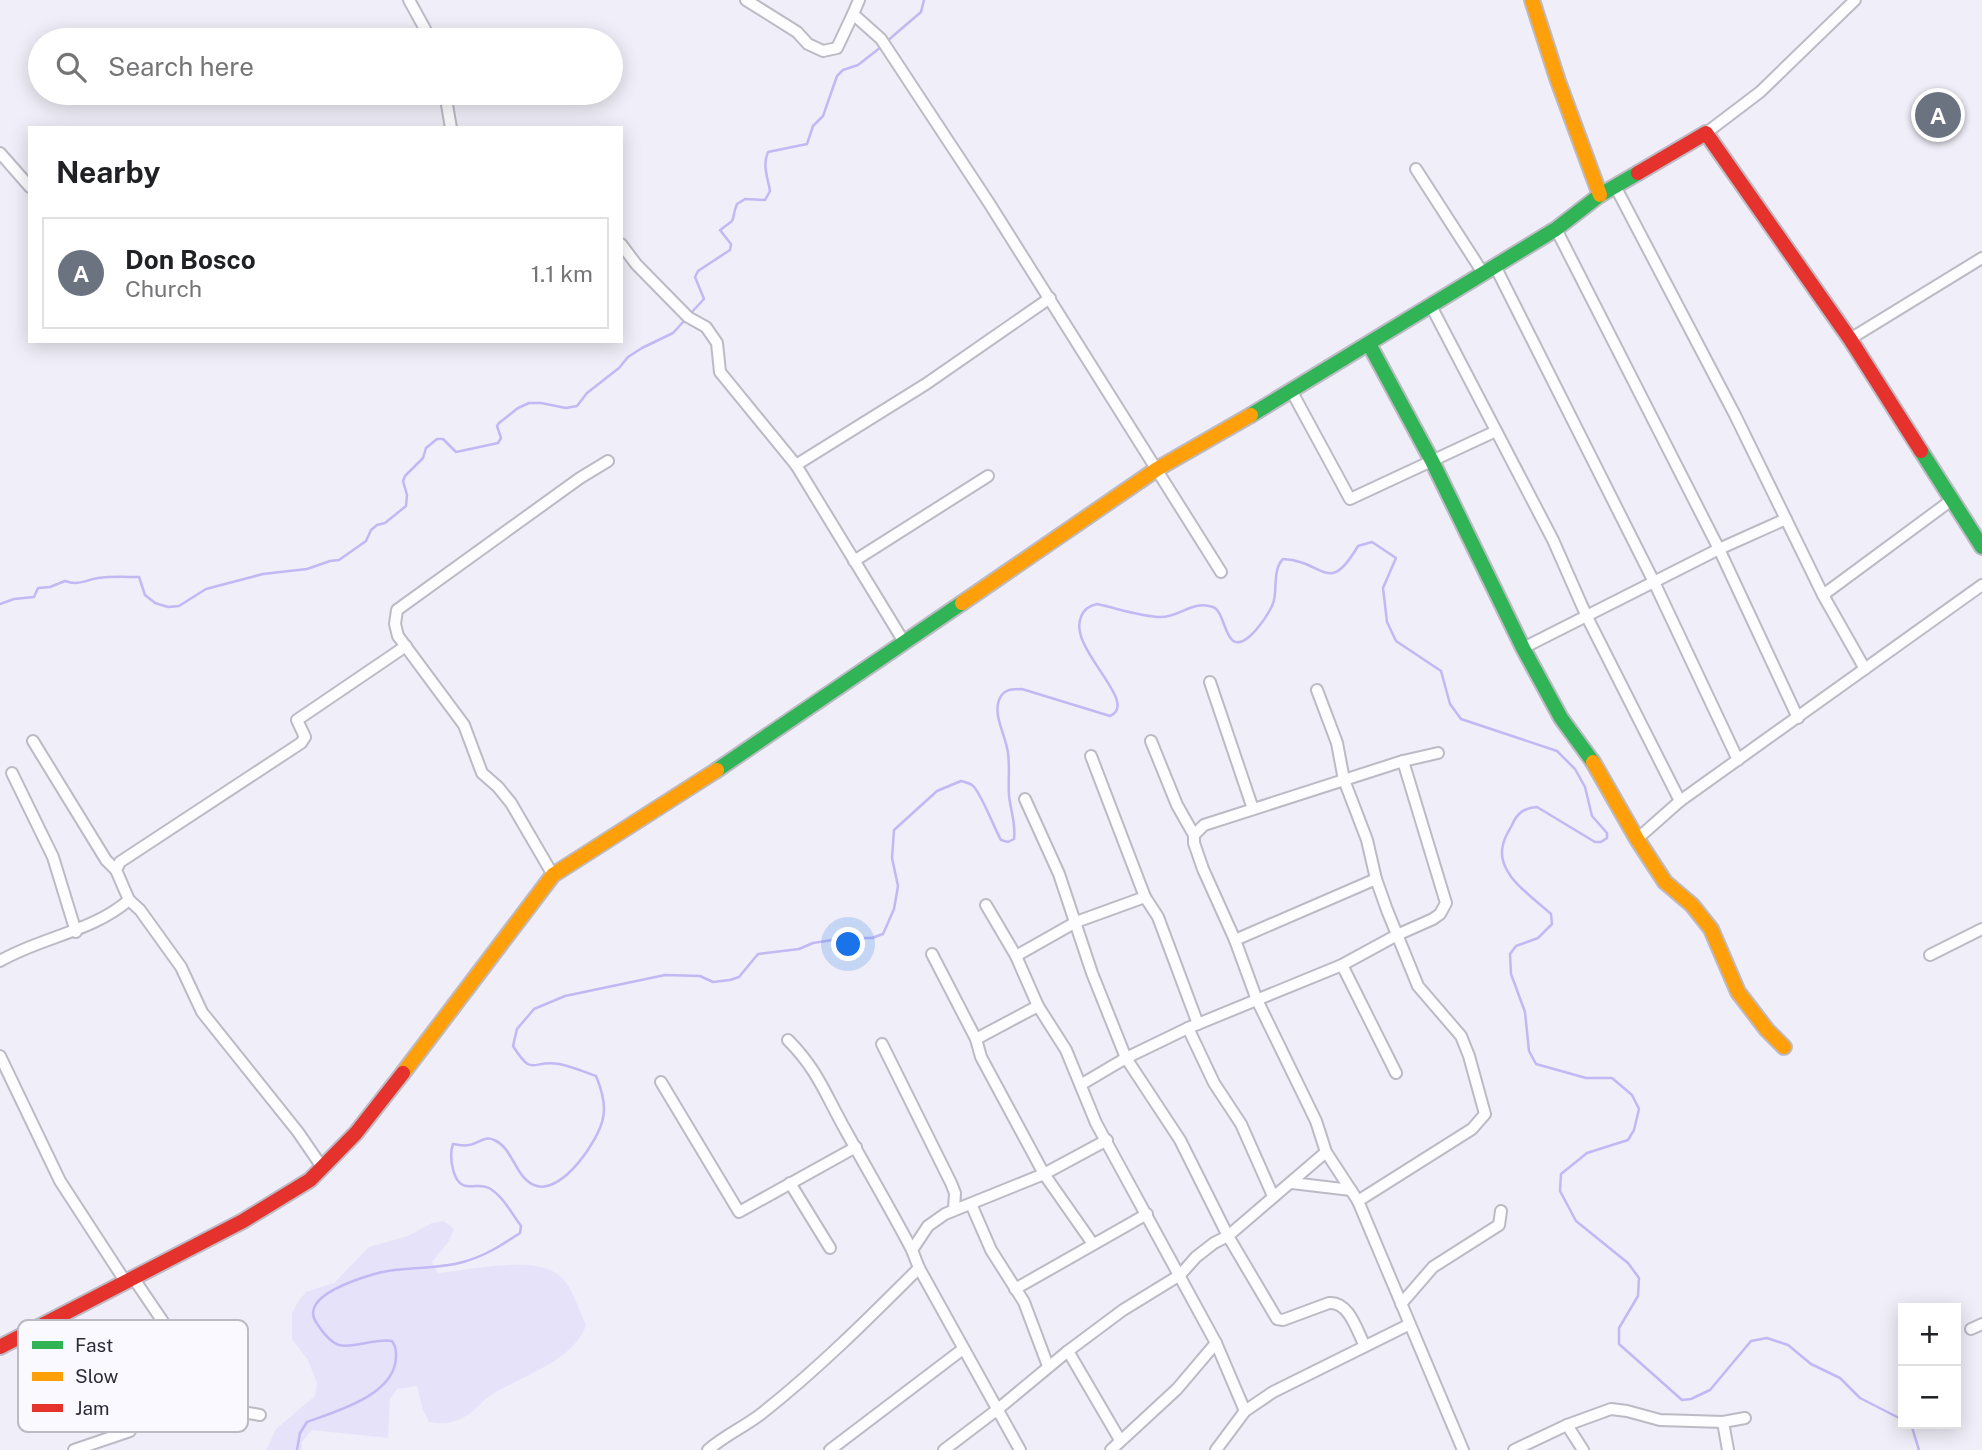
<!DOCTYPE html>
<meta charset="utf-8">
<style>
body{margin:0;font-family:"Public Sans",sans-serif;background:#f2f2f2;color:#202124}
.controls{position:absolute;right:21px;bottom:21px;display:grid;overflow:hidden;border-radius:0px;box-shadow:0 4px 18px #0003}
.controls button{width:63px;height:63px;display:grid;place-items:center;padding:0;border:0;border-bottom:2px solid #e0e0e0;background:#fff;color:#202124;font:35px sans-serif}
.you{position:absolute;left:849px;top:945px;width:24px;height:24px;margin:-18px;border:5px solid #fff;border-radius:50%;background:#1a73e8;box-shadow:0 0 0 10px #1a73e833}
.badge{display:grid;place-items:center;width:46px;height:46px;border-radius:50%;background:#ea580c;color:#fff;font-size:23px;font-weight:700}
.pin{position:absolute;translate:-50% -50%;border:4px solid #fff;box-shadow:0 2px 7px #0006}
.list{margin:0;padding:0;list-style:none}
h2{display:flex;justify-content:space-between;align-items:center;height:91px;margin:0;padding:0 28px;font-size:30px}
h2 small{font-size:23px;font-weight:400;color:#757577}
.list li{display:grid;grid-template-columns:46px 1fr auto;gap:21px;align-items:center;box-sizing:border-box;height:112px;margin:0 14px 14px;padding:0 14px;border:2px solid #e0e0e0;border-radius:0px}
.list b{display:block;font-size:26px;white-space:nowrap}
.list p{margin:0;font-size:23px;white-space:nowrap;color:#757577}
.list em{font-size:23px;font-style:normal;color:#757577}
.icon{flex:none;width:38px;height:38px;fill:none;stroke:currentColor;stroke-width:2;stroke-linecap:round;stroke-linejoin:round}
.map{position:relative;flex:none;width:1982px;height:1450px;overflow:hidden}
.search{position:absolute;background:#fff;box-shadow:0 4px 18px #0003;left:28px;top:28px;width:595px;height:77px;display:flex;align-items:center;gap:18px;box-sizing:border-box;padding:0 24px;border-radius:38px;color:#757577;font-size:26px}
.panel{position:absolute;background:#fff;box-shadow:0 4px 18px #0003;left:28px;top:126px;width:595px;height:217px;border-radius:0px}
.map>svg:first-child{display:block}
</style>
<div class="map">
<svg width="1982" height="1450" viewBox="0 0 1982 1450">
<rect width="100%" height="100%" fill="#f0eef8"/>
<!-- green -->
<path fill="#e6e2fa" d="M444 1221 454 1229 449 1241 432 1262 438 1273C469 1270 537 1254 561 1277 572 1287 579 1310 586 1325 574 1361 521 1376 491 1395 482 1401 475 1411 466 1416 454 1423 442 1425 429 1422L423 1410 417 1386 397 1389 390 1399 388 1438 312 1430 302 1442V1450H266L276 1429 315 1396 317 1383 308 1360 292 1339V1313L298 1302 306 1292 334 1283 369 1247 408 1236 432 1223Z"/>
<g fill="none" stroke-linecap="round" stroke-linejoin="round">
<!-- stream -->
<g stroke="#c2b8f4" stroke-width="2.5">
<polyline points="886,42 921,12 924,0"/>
<path d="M690 314 704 299 695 277 698 271 730 250 731 244 720 230C740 216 729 224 737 204L745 199 765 200 770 191C768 179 762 165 768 152L807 144 813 126 823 116 837 76 843 70 858 65 881 47"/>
<path d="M0 604 14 599 34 597 38 588 50 587 65 581C79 586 85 580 98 578 112 576 126 577 139 577L145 595 155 603 168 607 179 606 206 589 263 574 307 569 330 561 339 560 366 541 371 530 377 525 385 523 406 506 407 495 403 481 405 476 423 458 426 448 437 439H443L456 452 498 443 501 438 497 426 499 423 518 408 529 403H541L566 408 577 406 587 393 619 368 628 357 642 348 673 333 684 321"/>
<polyline points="1911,1424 1919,1450"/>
<path d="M297 1450 300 1433 307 1422C337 1411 395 1395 396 1357 396 1350 396 1347 392 1341 375 1338 353 1349 339 1345 330 1342 321 1330 316 1322 299 1296 360 1278 378 1273 405 1266 436 1270 463 1262 485 1256 502 1245 520 1233L521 1226C512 1214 503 1196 489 1188 481 1184 476 1187 467 1186 452 1185 449 1155 453 1144 458 1145 464 1146 469 1145 478 1144 485 1135 494 1140 514 1148 515 1180 537 1186 563 1193 599 1140 603 1118 606 1105 601 1088 596 1076 584 1072 571 1066 559 1064 531 1059 534 1079 513 1046L517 1029 534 1009 565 996 665 975 700 976 713 982 730 980 739 977 758 954 799 949 813 943 845 938H872L883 934 894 909 898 886 892 858 894 830 937 791 961 781C965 782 969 783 972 785 980 790 994 828 1001 840L1008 842 1014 839C1016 824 1011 812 1009 796 1008 782 1010 767 1008 753 1006 736 993 716 999 700 1003 689 1012 689 1022 689L1110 716C1141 703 1067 648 1081 617 1084 609 1089 606 1097 604 1116 608 1142 617 1161 617 1180 617 1192 600 1213 607 1227 612 1224 659 1250 636 1258 629 1272 610 1274 600 1277 587 1273 569 1283 559 1325 561 1328 597 1358 546L1372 542 1396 558 1383 588 1387 622 1396 641 1441 671 1450 704 1461 719 1557 751 1575 769 1585 787 1592 816 1607 833V838L1601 842H1595L1537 807C1524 808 1517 813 1512 825 1509 831 1504 838 1503 845 1495 874 1533 897 1551 914L1552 924 1538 938 1516 946 1510 954 1511 974 1525 1012 1529 1051 1536 1064 1586 1078H1612L1632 1095 1639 1109 1634 1130 1628 1140 1587 1153 1561 1174 1560 1191 1576 1221 1628 1263 1639 1278 1638 1296 1619 1328V1344L1682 1400 1691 1399 1710 1390 1751 1341 1767 1338 1788 1345 1811 1364 1840 1378 1860 1398 1903 1420"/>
</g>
<!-- street casing -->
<g stroke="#bcbbc5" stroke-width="14">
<g id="street">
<polyline points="409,0 431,40"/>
<polyline points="746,0 797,32 808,44 823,51 837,48 853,14 881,39 989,203 1221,572"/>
<polyline points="853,14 859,0"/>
<polyline points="445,93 451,128"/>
<polyline points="1706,133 1760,92 1855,0"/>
<polyline points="0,153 30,187"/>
<polyline points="1416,169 1483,273"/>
<polyline points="1615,186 1735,415 1823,595 1865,669"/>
<polyline points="1556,229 1719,549 1798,718"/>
<polyline points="621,244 636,264 688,317 706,327 717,343 720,372 796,465 904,642"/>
<polyline points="1495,266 1654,582 1738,760"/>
<polyline points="1430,304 1553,540 1587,617 1680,801"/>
<polyline points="1850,339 1982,258"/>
<polyline points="1292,392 1350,499 1496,431"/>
<polyline points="796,465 926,384 1050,298"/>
<polyline points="854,561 988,476"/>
<polyline points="1823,595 1953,499"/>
<polyline points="1523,648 1719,549 1786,519"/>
<polyline points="1210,682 1253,809"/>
<polyline points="1317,690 1337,743 1344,780 1367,840 1376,879 1387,910 1418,986 1461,1036 1469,1056 1485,1114 1472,1129 1358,1201"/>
<polyline points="33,741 106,860 116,870"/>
<polyline points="1151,741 1177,805 1194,835 1194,843 1203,869 1235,940 1257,1000 1316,1121 1326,1152 1358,1201 1463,1450"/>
<polyline points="1091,756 1145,897 1158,917 1198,1024"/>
<polyline points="1403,761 1438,753"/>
<polyline points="12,773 53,857 76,932"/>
<path d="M1025 799 1059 874 1092 973 1126 1058 1180 1140 1228 1236 1277 1319 1283 1320 1329 1303C1349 1301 1357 1331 1365 1346"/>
<polyline points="1637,839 1680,801 1982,585"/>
<polyline points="553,875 511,803 498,787 482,773 464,725 398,636 395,624 397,610 580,478 608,461"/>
<polyline points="129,900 140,910 181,967 202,1012 298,1132 322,1167"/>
<polyline points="986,905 1016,956 1038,1006 1066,1050 1096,1123 1216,1343 1245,1411"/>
<polyline points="1235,940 1376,879"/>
<polyline points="932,954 976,1039 981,1057 1044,1174 1093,1244"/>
<polyline points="1930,955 1982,929"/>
<polyline points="1016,956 1076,922 1145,897"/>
<path d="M0 961C41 937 92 932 129 900L116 870 120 862 301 743 305 737 297 720 406 646"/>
<polyline points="1342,965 1396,1073"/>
<polyline points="1188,1028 1214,1083 1241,1124 1273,1196"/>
<polyline points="976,1039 1038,1006"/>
<path d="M788 1040C818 1070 826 1096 846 1131 868 1171 891 1210 912 1250L919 1268 1020 1450"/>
<polyline points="882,1044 951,1183 955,1193 954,1209"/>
<polyline points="0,1056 60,1181 125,1281"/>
<polyline points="661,1082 739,1212 856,1147"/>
<polyline points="1082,1084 1126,1058 1188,1028 1342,965 1397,935 1433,919 1440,914 1446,903 1403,761 1204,825 1194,835"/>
<polyline points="790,1183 830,1248"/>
<polyline points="1292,1183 1351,1190"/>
<polyline points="971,1204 991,1250 1024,1302 1048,1366"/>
<polyline points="912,1250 928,1226 945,1214 1044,1174 1107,1140"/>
<polyline points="134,1279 210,1391 243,1412 260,1415"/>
<polyline points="1015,1289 1147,1214"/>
<polyline points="1401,1304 1433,1267 1499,1225 1501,1211"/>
<polyline points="1971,1329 1982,1324"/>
<polyline points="1068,1351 1120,1440"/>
<polyline points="1723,1422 1728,1450"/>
<polyline points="1567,1425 1583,1450"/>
<polyline points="74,1450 130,1431"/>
<path d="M708 1450C724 1436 744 1427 761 1414 818 1369 868 1319 919 1268"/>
<polyline points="830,1450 963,1349"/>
<polyline points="944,1450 998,1409 1068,1351 1123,1310 1180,1275 1196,1257 1214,1243 1228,1236 1326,1152"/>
<polyline points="1111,1450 1177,1389 1216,1343"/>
<polyline points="1216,1450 1245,1411 1273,1392 1408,1325"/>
<polyline points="1514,1450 1567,1425 1611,1409 1627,1411 1660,1420 1723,1422 1745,1418"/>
</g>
</g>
<!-- fast casing -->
<g stroke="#bcbbc5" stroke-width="18">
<g id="fast">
<polyline points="1369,344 1432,461 1523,648 1561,718 1593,762"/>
<polyline points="1251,415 1556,229 1600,195 1638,173"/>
<polyline points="1921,451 1982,547"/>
<polyline points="717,770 962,603"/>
</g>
</g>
<!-- slow casing -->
<g stroke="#bcbbc5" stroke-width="18">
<g id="slow">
<polyline points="1532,0 1558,81 1600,195"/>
<polyline points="962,603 1157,469 1251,415"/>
<polyline points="1593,762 1637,839 1665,882 1692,905 1711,929 1738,992 1767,1030 1784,1047"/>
<polyline points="403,1073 553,875 717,770"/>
</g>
</g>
<!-- jam casing -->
<g stroke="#bcbbc5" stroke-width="18">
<g id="jam">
<polyline points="1638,173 1706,133 1850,339 1921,451"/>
<polyline points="0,1347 243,1221 310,1180 356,1133 403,1073"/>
</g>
</g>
<!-- street -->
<use href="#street" stroke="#fdfcfe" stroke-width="10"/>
<!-- fast -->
<use href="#fast" stroke="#30b455" stroke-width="14"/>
<!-- slow -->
<use href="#slow" stroke="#ff9f0a" stroke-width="14"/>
<!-- jam -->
<use href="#jam" stroke="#e5322d" stroke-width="14"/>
</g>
<!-- legend -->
<rect x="18" y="1320" width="230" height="112" rx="10" fill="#f9f9ff" stroke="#bcbbc3" stroke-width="2"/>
<rect x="32" y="1341" width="31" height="8" fill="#30b455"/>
<rect x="32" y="1372" width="31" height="9" fill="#ff9f0a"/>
<rect x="32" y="1404" width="31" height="8" fill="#e5322d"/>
<g font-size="19" fill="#2d2b36">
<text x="75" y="1352">Fast</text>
<text x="75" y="1383">Slow</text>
<text x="75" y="1415">Jam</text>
</g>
</svg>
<div class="controls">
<button>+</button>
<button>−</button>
</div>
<div class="you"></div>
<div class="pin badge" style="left:1938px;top:115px;background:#6b7280">A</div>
<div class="search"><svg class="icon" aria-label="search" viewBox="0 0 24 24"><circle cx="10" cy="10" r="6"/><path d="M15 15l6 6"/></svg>Search here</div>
<section class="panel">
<h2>Nearby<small></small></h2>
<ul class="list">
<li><span class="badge" style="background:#6b7280">A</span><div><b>Don Bosco</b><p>Church</p></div><em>1.1 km</em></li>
</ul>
</section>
</div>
